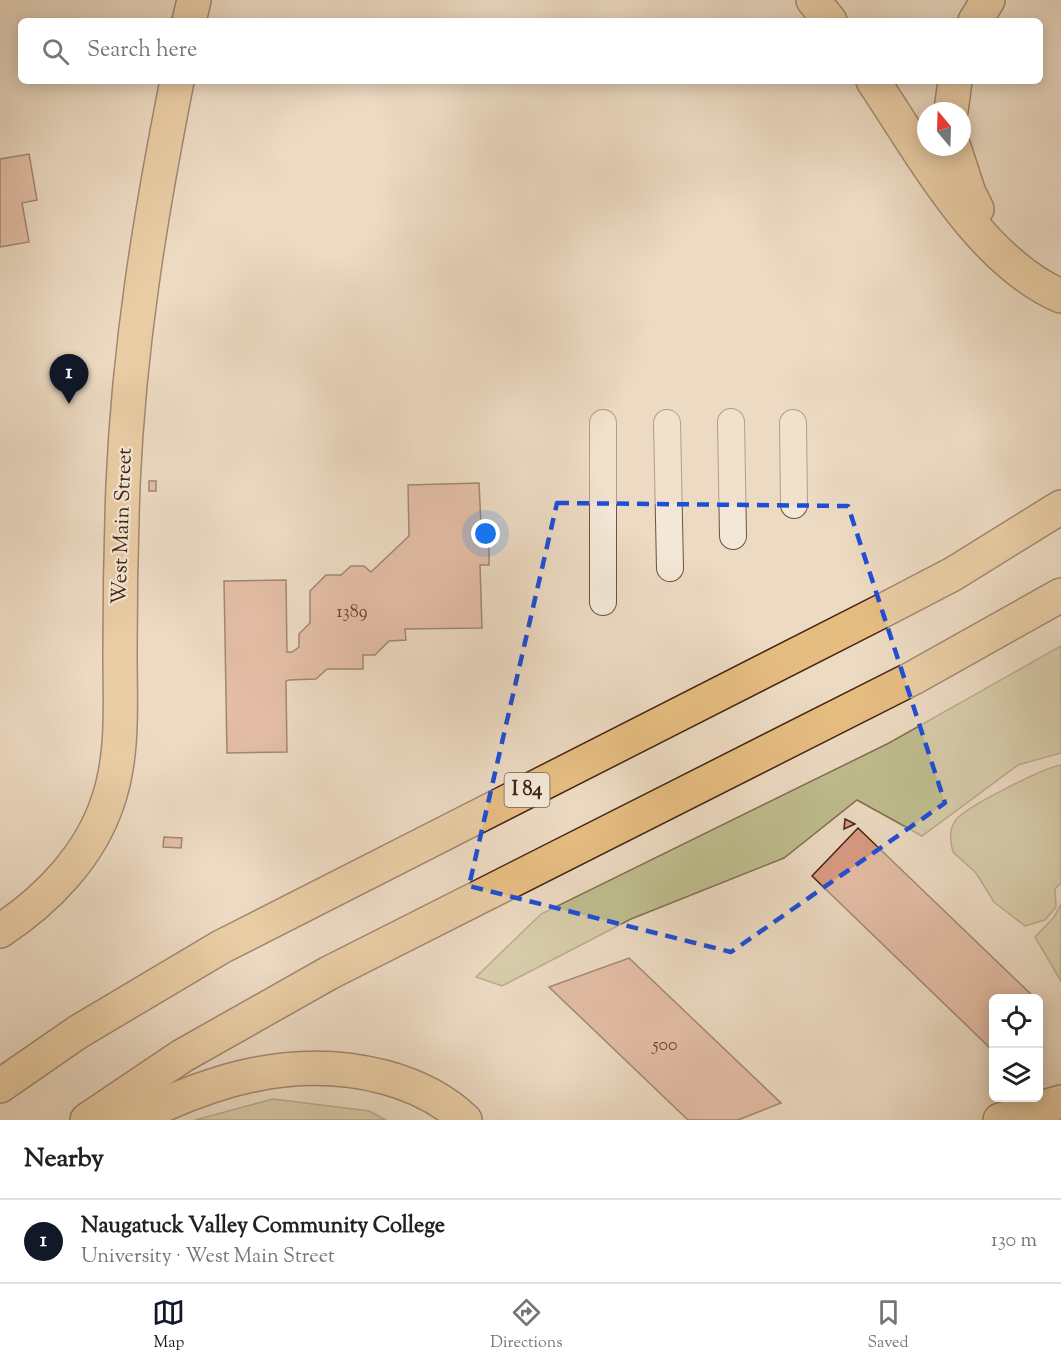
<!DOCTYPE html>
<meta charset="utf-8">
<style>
body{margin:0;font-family:"Sorts Mill Goudy",serif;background:#f6f6f6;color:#222}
.controls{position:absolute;right:18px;bottom:18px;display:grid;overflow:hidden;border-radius:9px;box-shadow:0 3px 15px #0003}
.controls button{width:54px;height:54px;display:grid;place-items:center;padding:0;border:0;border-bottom:2px solid #e0e0e0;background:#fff;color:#222;font:30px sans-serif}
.compass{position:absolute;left:917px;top:102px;width:54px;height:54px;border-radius:50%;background:#fff;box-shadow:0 3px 15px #0003;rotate:341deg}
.you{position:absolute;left:486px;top:534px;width:21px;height:21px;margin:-15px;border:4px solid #fff;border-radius:50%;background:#1a73e8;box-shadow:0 0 0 9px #1a73e833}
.badge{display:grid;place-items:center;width:39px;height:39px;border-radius:50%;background:#111827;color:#fff;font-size:20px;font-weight:700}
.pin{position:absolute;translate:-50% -50px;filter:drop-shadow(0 2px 3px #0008)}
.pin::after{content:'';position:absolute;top:32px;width:21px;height:18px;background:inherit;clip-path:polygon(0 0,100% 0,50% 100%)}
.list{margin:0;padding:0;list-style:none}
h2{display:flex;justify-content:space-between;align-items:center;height:78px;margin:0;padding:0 24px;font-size:26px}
h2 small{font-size:20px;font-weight:400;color:#767676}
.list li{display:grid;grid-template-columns:39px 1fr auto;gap:18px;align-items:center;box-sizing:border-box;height:84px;padding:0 24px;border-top:2px solid #e0e0e0}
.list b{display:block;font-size:22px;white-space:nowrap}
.list p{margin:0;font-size:20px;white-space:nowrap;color:#767676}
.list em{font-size:20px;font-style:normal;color:#767676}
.icon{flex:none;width:33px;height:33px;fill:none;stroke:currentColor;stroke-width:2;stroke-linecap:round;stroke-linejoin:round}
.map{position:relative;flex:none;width:1061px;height:1120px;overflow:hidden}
.search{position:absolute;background:#fff;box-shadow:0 3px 15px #0003;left:18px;right:18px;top:18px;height:66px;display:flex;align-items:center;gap:15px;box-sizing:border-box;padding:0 21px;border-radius:9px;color:#767676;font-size:22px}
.sheet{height:162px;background:#fff}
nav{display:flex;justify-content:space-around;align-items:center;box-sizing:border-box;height:84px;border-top:2px solid #e0e0e0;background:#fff;font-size:16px;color:#767676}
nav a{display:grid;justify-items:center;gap:3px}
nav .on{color:#111827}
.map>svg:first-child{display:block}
</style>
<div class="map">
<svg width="1061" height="1120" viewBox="0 0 1061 1120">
<rect width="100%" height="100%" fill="#ecdac2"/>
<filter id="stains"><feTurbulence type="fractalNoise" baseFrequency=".00333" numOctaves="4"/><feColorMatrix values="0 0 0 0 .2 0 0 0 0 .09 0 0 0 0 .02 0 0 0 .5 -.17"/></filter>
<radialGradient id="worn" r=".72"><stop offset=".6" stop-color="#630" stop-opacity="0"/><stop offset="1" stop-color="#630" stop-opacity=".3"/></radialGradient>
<!-- green -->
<g fill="#bfbd8e" stroke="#827050" stroke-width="1.5">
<polygon points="1061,646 1061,753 1018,765 922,836 857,800 784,858 631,919 502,986 476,977 541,914 889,743"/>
<path d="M1061 765V883L1055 889 1056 907 1045 920 1025 926 994 902 976 873 953 852C950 842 949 830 955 821 964 807 1044 768 1061 765Z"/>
<polygon points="1061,904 1061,981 1035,937 1054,917"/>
<polygon points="273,1099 369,1111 386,1120 195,1120"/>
</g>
<!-- building -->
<g fill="#da9b84" stroke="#442411" stroke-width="1.5">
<polygon points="29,154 37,200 22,203 29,242 0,247 0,159"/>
<rect x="149" y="481" width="7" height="10"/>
<polygon points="479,483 482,546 489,546 489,565 480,565 482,628 405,629 406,640 389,641 375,655 363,655 363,669 327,669 316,679 289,680 286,681 287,752 227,753 224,581 286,580 287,652 292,652 299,647 299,634 310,623 310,591 326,575 341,575 351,566 364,566 371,572 409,536 408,485"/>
<polygon points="845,819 855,824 844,829"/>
<polygon points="858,828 1035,998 994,998 994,1044 990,1048 812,876"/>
<polygon points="164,837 182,838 181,848 163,847"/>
<polygon points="629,958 781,1103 738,1120 688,1120 549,987"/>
</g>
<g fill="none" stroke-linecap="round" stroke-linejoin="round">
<!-- minor casing -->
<g stroke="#6e523d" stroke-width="28">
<g id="minor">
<polyline points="731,422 733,536"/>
<polyline points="603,423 603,602"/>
<polyline points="667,423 670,568"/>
<polyline points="793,423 794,505"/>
</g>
</g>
<!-- major casing -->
<g stroke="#442411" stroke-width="36">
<g id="major">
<polyline points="189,21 194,0"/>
<path d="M0 931C47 900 90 856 108 801 124 754 120 702 120 653 120 597 121 541 123 485 129 346 150 217 177 81"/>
<polyline points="1000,1120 1061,1102"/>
</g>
</g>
<!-- highway casing -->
<g stroke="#442411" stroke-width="36">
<g id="highway">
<polyline points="813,0 830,21"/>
<polyline points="975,21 988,0"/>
<path d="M873 81C921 152 979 261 1061 296"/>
<polyline points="951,111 955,81"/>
<polyline points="954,147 969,193 977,209"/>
<polyline points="0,1086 78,1032 221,947 882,611 953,574 1061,507"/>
<polyline points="87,1120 182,1056 329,973 913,678 1061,595"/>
<path d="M132 1120C212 1079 295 1054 384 1077 414 1085 442 1098 465 1120"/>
</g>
</g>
<!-- minor -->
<use href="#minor" stroke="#f3e7d7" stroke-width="26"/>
<!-- major -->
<use href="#major" stroke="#e6bd81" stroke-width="33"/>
<!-- highway -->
<use href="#highway" stroke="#e6bd81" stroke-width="33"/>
</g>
<!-- marked area -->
<path d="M0 0H1061V1120H0ZM557 503 848 506 945 803 731 952 469 886Z" fill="#ecdac2" fill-opacity=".55" fill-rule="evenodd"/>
<path fill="none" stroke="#1d4ed8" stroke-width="4.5" stroke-dasharray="12 8" stroke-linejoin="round" d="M557 503 848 506 945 803 731 952 469 886Z"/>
<g text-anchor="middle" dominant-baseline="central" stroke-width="4.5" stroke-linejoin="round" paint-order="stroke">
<!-- number labels -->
<g font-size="18" fill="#6a422e">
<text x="352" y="613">1389</text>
<text x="665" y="1046">500</text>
</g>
<!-- shield labels -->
<rect fill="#f3e7d7" stroke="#785e4c" stroke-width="1.5" x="504.5" y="773" width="45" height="34" rx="4.5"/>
<g font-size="20" font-weight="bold" fill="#442411">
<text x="527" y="790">I 84</text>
</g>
<!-- street labels -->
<g font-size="21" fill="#442411" stroke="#f3e7d7">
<text transform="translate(123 526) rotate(-88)">West Main Street</text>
</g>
</g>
<rect width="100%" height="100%" filter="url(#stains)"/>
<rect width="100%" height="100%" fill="url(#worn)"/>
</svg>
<div class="controls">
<button><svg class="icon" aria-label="locate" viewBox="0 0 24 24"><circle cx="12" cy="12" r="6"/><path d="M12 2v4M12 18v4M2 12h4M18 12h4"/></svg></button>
<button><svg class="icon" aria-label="layers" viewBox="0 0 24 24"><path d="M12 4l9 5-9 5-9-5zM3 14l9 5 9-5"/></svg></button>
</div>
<svg class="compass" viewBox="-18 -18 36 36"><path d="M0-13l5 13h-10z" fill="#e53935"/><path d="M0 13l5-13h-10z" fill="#767676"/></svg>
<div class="you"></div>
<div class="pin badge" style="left:69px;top:404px">1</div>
<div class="search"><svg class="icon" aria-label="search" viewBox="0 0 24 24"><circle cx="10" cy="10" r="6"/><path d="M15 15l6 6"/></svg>Search here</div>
</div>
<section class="sheet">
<h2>Nearby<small></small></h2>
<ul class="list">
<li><span class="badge">1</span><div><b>Naugatuck Valley Community College</b><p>University · West Main Street</p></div><em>130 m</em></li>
</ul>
</section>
<nav>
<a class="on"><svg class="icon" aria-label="map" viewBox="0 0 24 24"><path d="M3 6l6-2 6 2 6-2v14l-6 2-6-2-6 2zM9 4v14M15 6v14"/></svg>Map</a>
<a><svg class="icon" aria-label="directions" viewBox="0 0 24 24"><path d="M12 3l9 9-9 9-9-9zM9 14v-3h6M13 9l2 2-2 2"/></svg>Directions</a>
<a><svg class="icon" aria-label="saved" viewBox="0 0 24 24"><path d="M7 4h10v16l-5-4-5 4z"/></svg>Saved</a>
</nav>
